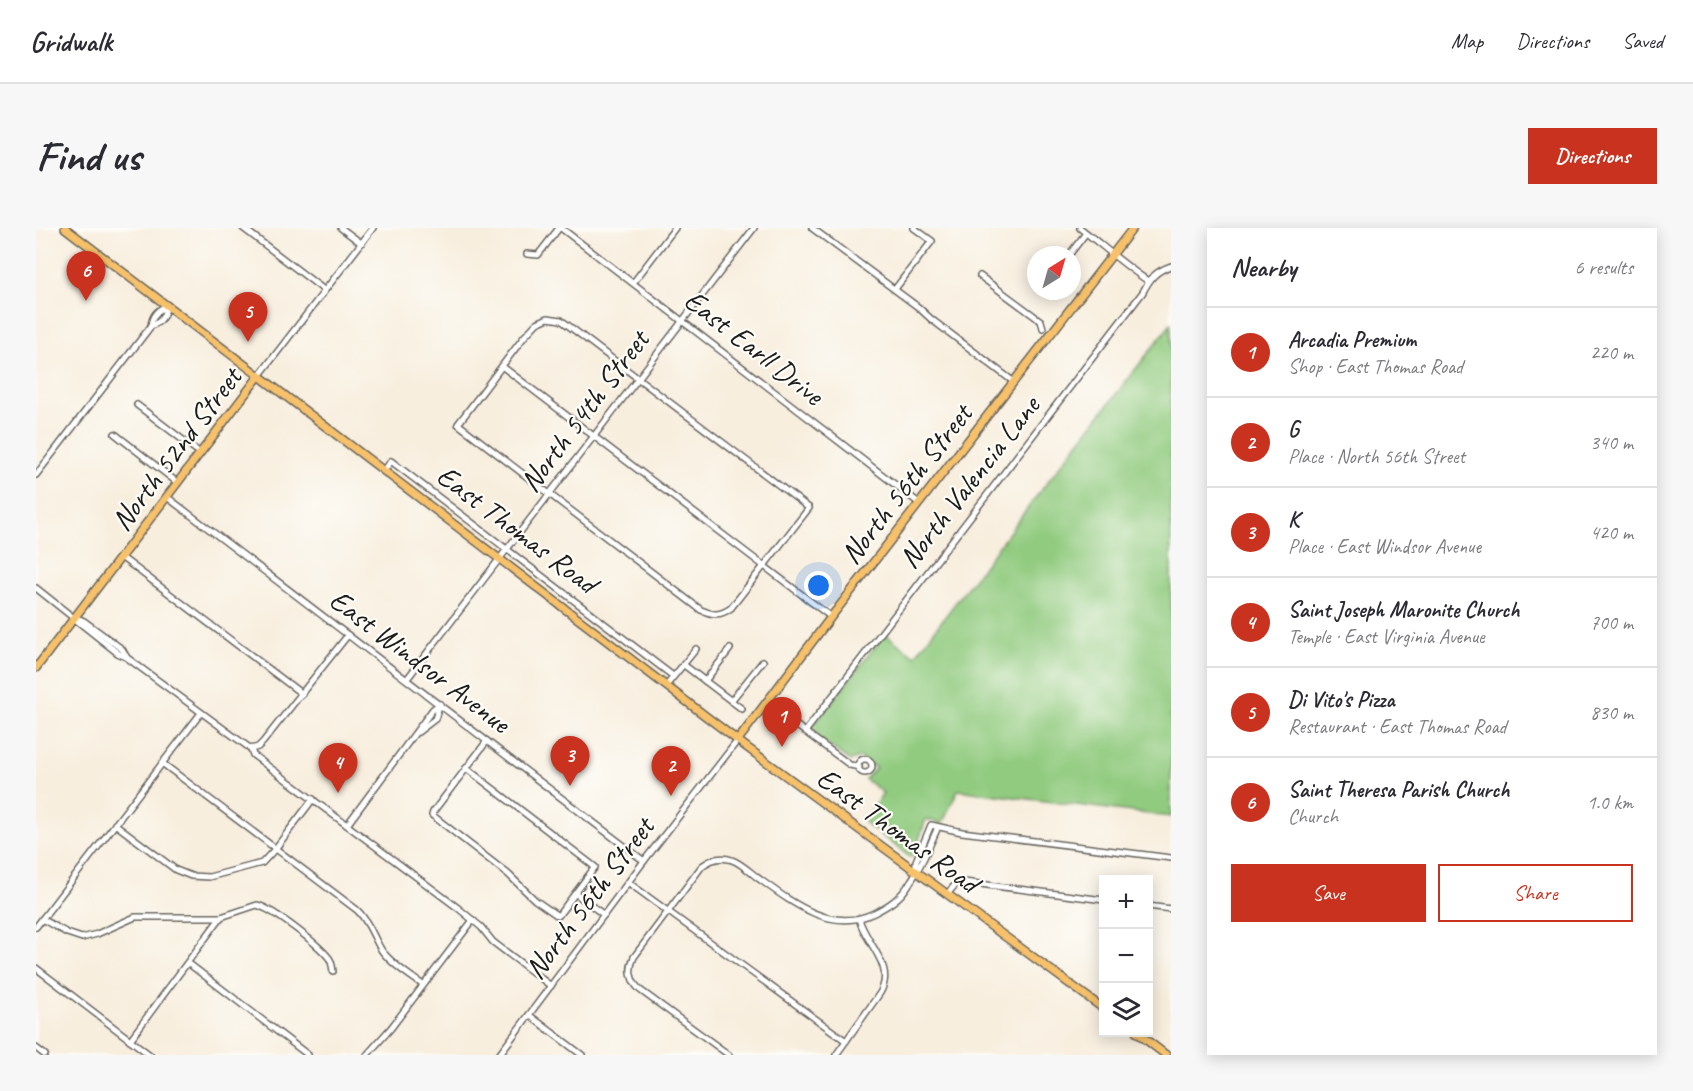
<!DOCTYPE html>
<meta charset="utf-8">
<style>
body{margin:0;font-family:Caveat,sans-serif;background:#f7f7f7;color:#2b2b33}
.controls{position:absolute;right:18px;bottom:18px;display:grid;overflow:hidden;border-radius:0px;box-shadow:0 3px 15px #0003}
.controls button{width:54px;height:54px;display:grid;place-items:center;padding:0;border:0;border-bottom:2px solid #e1e1e2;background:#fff;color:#2b2b33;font:30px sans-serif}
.compass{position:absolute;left:991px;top:18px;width:54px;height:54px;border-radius:50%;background:#fff;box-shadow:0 3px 15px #0003;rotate:37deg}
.you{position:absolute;left:783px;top:358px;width:21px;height:21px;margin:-15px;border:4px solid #fff;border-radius:50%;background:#1a73e8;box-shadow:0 0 0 9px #1a73e833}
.badge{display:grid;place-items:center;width:39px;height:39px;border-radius:50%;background:#c8321e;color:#fff;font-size:20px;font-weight:700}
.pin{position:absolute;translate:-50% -50px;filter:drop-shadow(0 2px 3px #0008)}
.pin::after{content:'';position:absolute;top:32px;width:21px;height:18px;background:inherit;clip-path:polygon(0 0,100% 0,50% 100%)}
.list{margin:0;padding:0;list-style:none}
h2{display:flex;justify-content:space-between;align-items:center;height:78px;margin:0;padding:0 24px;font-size:26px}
h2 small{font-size:20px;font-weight:400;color:#7c7c81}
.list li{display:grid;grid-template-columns:39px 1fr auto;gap:18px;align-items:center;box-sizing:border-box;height:90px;padding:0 24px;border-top:2px solid #e1e1e2}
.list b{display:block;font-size:22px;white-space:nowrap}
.list p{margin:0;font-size:20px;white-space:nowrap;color:#7c7c81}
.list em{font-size:20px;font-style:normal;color:#7c7c81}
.actions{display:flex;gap:12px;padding:18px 24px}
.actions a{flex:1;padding:14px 0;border:2px solid #c8321e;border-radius:0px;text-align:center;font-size:21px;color:#c8321e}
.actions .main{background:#c8321e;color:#fff}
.icon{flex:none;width:33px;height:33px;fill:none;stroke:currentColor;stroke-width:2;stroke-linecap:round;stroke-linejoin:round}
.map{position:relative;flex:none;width:1135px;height:827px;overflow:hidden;border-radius:0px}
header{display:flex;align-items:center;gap:36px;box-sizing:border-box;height:84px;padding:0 30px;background:#fff;border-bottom:2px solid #e1e1e2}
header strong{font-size:28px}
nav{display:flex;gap:33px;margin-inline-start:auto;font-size:21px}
.intro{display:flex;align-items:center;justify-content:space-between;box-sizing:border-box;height:144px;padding:0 36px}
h1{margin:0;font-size:42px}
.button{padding:15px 27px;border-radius:0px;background:#c8321e;color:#fff;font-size:21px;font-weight:700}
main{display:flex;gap:36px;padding:0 36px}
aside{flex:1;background:#fff;border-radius:0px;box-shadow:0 3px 15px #0003}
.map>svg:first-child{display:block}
</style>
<header>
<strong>Gridwalk</strong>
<nav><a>Map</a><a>Directions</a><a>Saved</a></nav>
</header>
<div class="intro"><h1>Find us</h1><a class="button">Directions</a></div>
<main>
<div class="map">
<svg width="1135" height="827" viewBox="0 0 1135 827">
<rect width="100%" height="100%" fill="#fdfcf7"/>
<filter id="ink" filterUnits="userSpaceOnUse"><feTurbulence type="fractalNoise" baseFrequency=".0167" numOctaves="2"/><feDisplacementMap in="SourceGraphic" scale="12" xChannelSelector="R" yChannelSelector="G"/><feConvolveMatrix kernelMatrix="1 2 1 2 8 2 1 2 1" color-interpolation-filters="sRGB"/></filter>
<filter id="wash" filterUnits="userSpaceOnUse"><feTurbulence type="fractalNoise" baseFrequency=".008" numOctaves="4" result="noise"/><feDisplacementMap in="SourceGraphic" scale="24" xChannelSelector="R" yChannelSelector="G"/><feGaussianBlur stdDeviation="1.35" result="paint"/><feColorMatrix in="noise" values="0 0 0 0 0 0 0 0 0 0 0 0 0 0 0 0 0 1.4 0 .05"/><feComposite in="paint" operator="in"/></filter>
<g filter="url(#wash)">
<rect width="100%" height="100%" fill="#f8eede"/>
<!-- green -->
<polygon fill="#91cb7f" stroke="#56744e" stroke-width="1.5" points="1135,96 1135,589 922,562 906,596 890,591 878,627 874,629 828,594 847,565 829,551 840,540 824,530 814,533 773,503 849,406 879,428 1023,239"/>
</g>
<g filter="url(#ink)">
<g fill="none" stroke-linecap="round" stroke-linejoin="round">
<!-- minor casing -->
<g stroke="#696660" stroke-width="8">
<g id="minor">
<polyline points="207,0 288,62"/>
<polyline points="305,0 325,15"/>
<polyline points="525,0 883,275"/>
<polyline points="776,0 882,79 895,91 978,154"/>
<path d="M1044 0C1067 18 1088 37 1112 53"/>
<polyline points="491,26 502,27 523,0"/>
<polyline points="1033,27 1050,5"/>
<polyline points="944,48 1005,93 1007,100"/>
<polyline points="597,55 639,0"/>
<polyline points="859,61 896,13 878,0"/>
<path d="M512 90 525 92 773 280 695 380C684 388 677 387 665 382L422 196 488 109 501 95Z"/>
<path d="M115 98C116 87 121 83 131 77"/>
<polyline points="467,139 795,389"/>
<polyline points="223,148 337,0"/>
<polyline points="101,177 164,225"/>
<polyline points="79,206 142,255"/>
<polyline points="348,243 355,233 637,448"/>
<path d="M0 247 115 98C126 94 128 88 131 77"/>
<polyline points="131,269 608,633"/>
<polyline points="85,329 266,466"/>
<polyline points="0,360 83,426 90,429 215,521 217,527 422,680 445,699 457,714 515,758"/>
<polyline points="41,390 48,393 86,421 90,428"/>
<polyline points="648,437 706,481"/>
<polyline points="371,451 718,0"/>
<polyline points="669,453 694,421"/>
<polyline points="630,458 660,421"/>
<polyline points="695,473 727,433"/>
<polyline points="730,475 814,537 823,539"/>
<polyline points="382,504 399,491 403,478"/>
<path d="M769 504 1107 64C1114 50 1120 43 1135 38"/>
<polyline points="215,521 222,519 227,514 312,407"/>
<circle cx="829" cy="538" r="7"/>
<path d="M126 535 321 682C333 693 337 709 346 723 357 737 373 747 387 757"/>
<polyline points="430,540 559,639 522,688 499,672 472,646 396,587 397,584 451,513"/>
<polyline points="79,596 140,642 155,648 173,649 226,635 239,621 277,571"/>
<polyline points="311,597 397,481 404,476"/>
<polyline points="880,641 880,633 895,597 926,604 1135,630"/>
<polyline points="593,655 810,813"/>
<polyline points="540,666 568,687"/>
<polyline points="911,666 920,656 928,654 1068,672"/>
<polyline points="1112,678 1135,681"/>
<path d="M6 691 31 705 46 710 61 706 99 689H185L221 677C237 681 282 716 293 730 296 734 296 738 297 743"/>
<polyline points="0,699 165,485"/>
<polyline points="152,735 272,827"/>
<polyline points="0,740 114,827"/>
<polyline points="493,787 546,827"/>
<polyline points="94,812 185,689"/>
<polyline points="0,820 9,827"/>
<polyline points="331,827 355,800 437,692"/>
<polyline points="463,827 608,633 702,512"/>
<path d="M693 827 604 762C594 752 592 742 598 729L666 638C675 631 685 628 696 632 705 635 714 644 722 650 755 674 795 706 838 685 852 678 865 670 873 656 885 639 893 619 902 599"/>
<path d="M800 827 844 765C860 738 830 716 823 691"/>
</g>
</g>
<!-- major casing -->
<g stroke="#696660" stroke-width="10">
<g id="major">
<polyline points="29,0 709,518 1068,781"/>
<polyline points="0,440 223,148"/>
<polyline points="702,512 795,389 1097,0"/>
<polyline points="1100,804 1130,827"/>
</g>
</g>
<!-- minor -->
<use href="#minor" stroke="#fff" stroke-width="5"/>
<!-- major -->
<use href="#major" stroke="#f6c16b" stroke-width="7"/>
</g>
</g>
<g text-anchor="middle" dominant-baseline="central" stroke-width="4.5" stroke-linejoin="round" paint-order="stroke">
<!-- street labels -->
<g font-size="30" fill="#1c1c1c" stroke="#fdfcf7">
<text transform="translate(718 119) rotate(38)">East Earll Drive</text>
<text transform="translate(548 183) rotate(-53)">North 54th Street</text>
<text transform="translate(140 221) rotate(-53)">North 52nd Street</text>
<text transform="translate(933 254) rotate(-52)">North Valencia Lane</text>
<text transform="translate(870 256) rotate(-52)">North 56th Street</text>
<text transform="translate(481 301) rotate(37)">East Thomas Road</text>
<text transform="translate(384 433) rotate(37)">East Windsor Avenue</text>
<text transform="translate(862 602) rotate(36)">East Thomas Road</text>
<text transform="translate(553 670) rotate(-53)">North 56th Street</text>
</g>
</g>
</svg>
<div class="controls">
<button>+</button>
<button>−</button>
<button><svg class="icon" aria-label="layers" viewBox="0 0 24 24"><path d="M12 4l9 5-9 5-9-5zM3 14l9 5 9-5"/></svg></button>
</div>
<svg class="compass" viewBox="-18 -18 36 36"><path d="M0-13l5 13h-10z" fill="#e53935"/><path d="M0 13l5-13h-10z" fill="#7c7c81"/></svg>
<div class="you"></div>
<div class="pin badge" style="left:746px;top:519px">1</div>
<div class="pin badge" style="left:635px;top:568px">2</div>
<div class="pin badge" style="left:534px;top:558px">3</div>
<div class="pin badge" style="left:302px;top:565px">4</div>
<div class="pin badge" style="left:212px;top:114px">5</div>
<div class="pin badge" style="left:50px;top:73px">6</div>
</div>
<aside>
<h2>Nearby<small>6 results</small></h2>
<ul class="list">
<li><span class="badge">1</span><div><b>Arcadia Premium</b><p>Shop · East Thomas Road</p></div><em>220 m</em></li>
<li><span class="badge">2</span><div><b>G</b><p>Place · North 56th Street</p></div><em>340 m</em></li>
<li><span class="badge">3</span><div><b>K</b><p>Place · East Windsor Avenue</p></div><em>420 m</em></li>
<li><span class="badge">4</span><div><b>Saint Joseph Maronite Church</b><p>Temple · East Virginia Avenue</p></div><em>700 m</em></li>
<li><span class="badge">5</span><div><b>Di Vito's Pizza</b><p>Restaurant · East Thomas Road</p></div><em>830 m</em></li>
<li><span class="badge">6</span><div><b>Saint Theresa Parish Church</b><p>Church</p></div><em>1.0 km</em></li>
</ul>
<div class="actions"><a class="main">Save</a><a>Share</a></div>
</aside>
</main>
